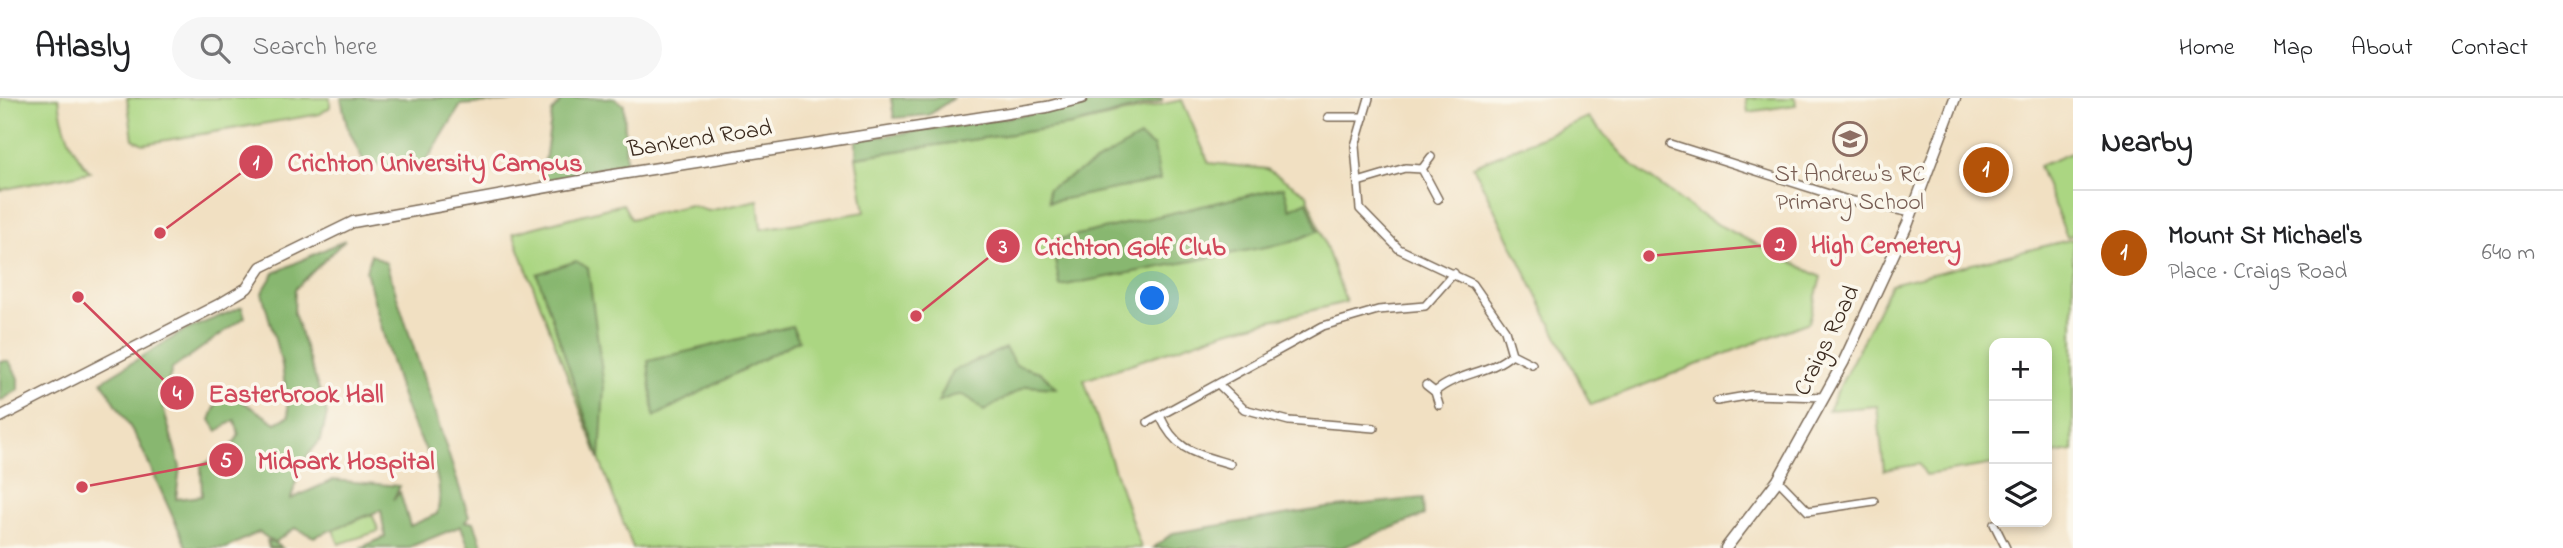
<!DOCTYPE html>
<meta charset="utf-8">
<style>
body{margin:0;font-family:"Indie Flower",sans-serif;background:#f6f6f6;color:#202124}
.controls{position:absolute;right:21px;bottom:21px;display:grid;overflow:hidden;border-radius:14px;box-shadow:0 4px 10px #0003}
.controls button{width:63px;height:63px;display:grid;place-items:center;padding:0;border:0;border-bottom:2px solid #e0e0e0;background:#fff;color:#202124;font:35px sans-serif}
.you{position:absolute;left:1153px;top:201px;width:24px;height:24px;margin:-18px;border:5px solid #fff;border-radius:50%;background:#1a73e8;box-shadow:0 0 0 10px #1a73e833}
.badge{display:grid;place-items:center;width:46px;height:46px;border-radius:50%;background:#b45309;color:#fff;font-size:23px;font-weight:700}
.pin{position:absolute;translate:-50% -50%;border:4px solid #fff;box-shadow:0 2px 7px #0006}
.list{margin:0;padding:0;list-style:none}
h2{display:flex;justify-content:space-between;align-items:center;height:91px;margin:0;padding:0 28px;font-size:30px}
h2 small{font-size:23px;font-weight:400;color:#757577}
.list li{display:grid;grid-template-columns:46px 1fr auto;gap:21px;align-items:center;box-sizing:border-box;height:126px;padding:0 28px;border-top:2px solid #e0e0e0}
.list b{display:block;font-size:26px;white-space:nowrap}
.list p{margin:0;font-size:23px;white-space:nowrap;color:#757577}
.list em{font-size:23px;font-style:normal;color:#757577}
.icon{flex:none;width:38px;height:38px;fill:none;stroke:currentColor;stroke-width:2;stroke-linecap:round;stroke-linejoin:round}
.map{position:relative;flex:none;width:2073px;height:450px;overflow:hidden}
header{display:flex;align-items:center;gap:42px;box-sizing:border-box;height:98px;padding:0 35px;background:#fff;border-bottom:2px solid #e0e0e0}
header strong{font-size:33px}
nav{display:flex;gap:38px;margin-inline-start:auto;font-size:24px}
.search{width:490px;height:63px;background:#f6f6f6;display:flex;align-items:center;gap:18px;box-sizing:border-box;padding:0 24px;border-radius:38px;color:#757577;font-size:26px}
main{display:flex}
aside{flex:1;background:#fff}
.map>svg:first-child{display:block}
</style>
<header>
<strong>Atlasly</strong>
<div class="search"><svg class="icon" aria-label="search" viewBox="0 0 24 24"><circle cx="10" cy="10" r="6"/><path d="M15 15l6 6"/></svg>Search here</div>
<nav><a>Home</a><a>Map</a><a>About</a><a>Contact</a></nav>
</header>
<main>
<div class="map">
<svg width="2073" height="450" viewBox="0 0 2073 450">
<rect width="100%" height="100%" fill="#fbf7ec"/>
<filter id="ink" filterUnits="userSpaceOnUse"><feTurbulence type="fractalNoise" baseFrequency=".0143" numOctaves="2"/><feDisplacementMap in="SourceGraphic" scale="14" xChannelSelector="R" yChannelSelector="G"/><feConvolveMatrix kernelMatrix="1 2 1 2 8 2 1 2 1" color-interpolation-filters="sRGB"/></filter>
<filter id="wash" filterUnits="userSpaceOnUse"><feTurbulence type="fractalNoise" baseFrequency=".00686" numOctaves="4" result="noise"/><feDisplacementMap in="SourceGraphic" scale="28" xChannelSelector="R" yChannelSelector="G"/><feGaussianBlur stdDeviation="1.57" result="paint"/><feColorMatrix in="noise" values="0 0 0 0 0 0 0 0 0 0 0 0 0 0 0 0 0 1.4 0 .05"/><feComposite in="paint" operator="in"/></filter>
<g filter="url(#wash)">
<rect width="100%" height="100%" fill="#f1e0c2"/>
<!-- green -->
<g fill="#abd682" stroke="#738050" stroke-width="2">
<path d="M0 0H59C62 29 71 52 90 74L0 92Z"/>
<polygon points="127,0 330,0 330,9 320,16 143,46 133,41"/>
<polygon points="1746,0 1795,0 1796,7 1748,14"/>
<polygon points="1182,2 1209,65 1267,71 1307,96 1346,204 1227,233 1084,282 1141,450 633,450 513,135 623,106 631,121 690,107 708,113 758,102 761,131 865,114 856,59 1072,27"/>
<polygon points="1588,19 1633,68 1705,120 1821,179 1809,224 1591,307 1473,68"/>
<polygon points="2073,54 2073,137 2067,139 2039,68"/>
<polygon points="2073,141 2073,353 2047,357 2047,245 1994,245 1994,366 1926,377 1919,366 1884,372 1877,308 1828,312 1891,186"/>
<polygon points="372,416 379,433 339,446 333,432"/>
</g>
<!-- forest -->
<g fill="#88b770" stroke="#627047" stroke-width="2">
<polygon points="341,0 554,0 461,7 421,72 404,72 363,63 347,28"/>
<polygon points="564,0 613,0 624,7 626,64 542,84 552,14"/>
<polygon points="891,0 953,0 929,17 894,20"/>
<polygon points="1102,0 1162,0 1162,3 1072,27 856,59 856,42 1063,11"/>
<polygon points="1140,39 1154,49 1160,82 1049,104 1048,91"/>
<polygon points="1284,89 1290,111 1307,103 1318,133 1292,144 1060,188 1051,143"/>
<path d="M345 142 295 191 294 215 327 316 321 341 301 366 291 401 333 382 400 388 393 402 400 394 410 428 437 416C448 373 419 348 406 310 390 265 379 219 366 173L371 156 386 165 469 419 465 424H474L483 450H469L461 428 407 450H360L385 439 381 412 314 439 295 430 274 445 282 450H269L267 443 273 444 259 434 226 450H187L138 342 102 283 184 233 242 209 245 219 172 271 162 306 180 369 176 401 202 398 201 368 229 352 239 337 235 322 217 333 210 322 219 299 240 302 276 325 289 318 282 267 262 195 274 175Z"/>
<polygon points="576,163 588,170 604,289 600,362 537,176"/>
<polygon points="792,228 799,242 654,319 648,263"/>
<path d="M1005 250 1016 267 1040 274 1057 290 1026 288 984 313C964 295 962 292 938 304L953 273Z"/>
<polygon points="0,263 9,263 18,280 18,292 0,303"/>
<polygon points="1423,400 1424,417 1341,450 1153,450 1173,435 1327,410"/>
</g>
</g>
<g filter="url(#ink)">
<g fill="none" stroke-linecap="round" stroke-linejoin="round">
<!-- street casing -->
<g stroke="#7b6a57" stroke-width="10">
<g id="street">
<polyline points="1369,0 1355,48 1360,111 1399,151 1473,186 1505,232 1512,256 1532,266"/>
<polyline points="1328,19 1364,19"/>
<polyline points="1671,46 1848,102 1912,115"/>
<polyline points="1422,71 1431,59"/>
<polyline points="1358,84 1405,70 1422,71 1438,101"/>
<polyline points="1219,287 1244,311 1289,323 1374,330"/>
<polyline points="1426,287 1435,294 1439,307"/>
<path d="M1435 294C1458 274 1490 276 1512 256"/>
<polyline points="1717,303 1752,297 1824,299"/>
<path d="M1160 318C1176 353 1194 355 1230 366"/>
<polyline points="1148,324 1323,228 1378,212 1425,208 1454,175"/>
<polyline points="1778,382 1808,413 1874,403"/>
<polyline points="1994,426 2006,450"/>
</g>
</g>
<!-- secondary casing -->
<g stroke="#7b6a57" stroke-width="13">
<g id="secondary">
<polyline points="0,319 220,206 247,190 261,169 353,124 614,77 1047,9 1082,0"/>
<polyline points="1726,450 1778,382 1844,263 1908,125 1955,0"/>
</g>
</g>
<!-- street -->
<use href="#street" stroke="#fff" stroke-width="7"/>
<!-- secondary -->
<use href="#secondary" stroke="#fff" stroke-width="10"/>
</g>
</g>
<!-- icons -->
<defs>
<g id="school-ring" transform="scale(1.75)"><circle r="9.5" fill="#fbf7ec" stroke="#8d6e63" stroke-width="1.5"/><path d="M0-5L7-2L0 1L-7-2ZM-4 1L0 2.5L4 1V4Q0 6-4 4Z" fill="#8d6e63"/></g>
</defs>
<g fill-rule="evenodd">
<use href="#school-ring" x="1850" y="41"/>
</g>
<g text-anchor="middle" dominant-baseline="central" stroke-width="7" stroke-linejoin="round" paint-order="stroke">
<!-- street labels -->
<g font-size="24" fill="#3b2a1e" stroke="#fbf7ec">
<text transform="translate(700 42) rotate(-9)">Bankend Road</text>
<text transform="translate(1828 243) rotate(-64)">Craigs Road</text>
</g>
<!-- education labels -->
<g font-size="24" fill="#785e54" stroke="#fbf7ec">
<text x="1850" y="77">St Andrew's RC<tspan x="1850" dy="28">Primary School</tspan></text>
</g>
</g>
<!-- callouts -->
<path fill="none" stroke="#d1495b" stroke-width="2.5" d="M160 135L256 64M1649 158L1780 146M916 218L1003 148M78 199L177 295M82 389L226 362"/>
<g fill="#d1495b" stroke="#fbf7ec" stroke-width="2.5">
<circle cx="160" cy="135" r="7"/>
<circle cx="1649" cy="158" r="7"/>
<circle cx="916" cy="218" r="7"/>
<circle cx="78" cy="199" r="7"/>
<circle cx="82" cy="389" r="7"/>
<circle cx="256" cy="64" r="18"/>
<circle cx="1780" cy="146" r="18"/>
<circle cx="1003" cy="148" r="18"/>
<circle cx="177" cy="295" r="18"/>
<circle cx="226" cy="362" r="18"/>
</g>
<g font-size="21" text-anchor="middle" font-weight="bold" fill="#fff">
<text x="256" y="71">1</text>
<text x="1780" y="153">2</text>
<text x="1003" y="155">3</text>
<text x="177" y="302">4</text>
<text x="226" y="369">5</text>
</g>
<g font-size="26" text-anchor="middle" font-weight="bold" fill="#d1495b" stroke="#fbf7ec" stroke-width="7" stroke-linejoin="round" paint-order="stroke">
<text x="435" y="73">Crichton University Campus</text>
<text x="1886" y="155">High Cemetery</text>
<text x="1130" y="157">Crichton Golf Club</text>
<text x="296" y="304">Easterbrook Hall</text>
<text x="346" y="371">Midpark Hospital</text>
</g>
</svg>
<div class="controls">
<button>+</button>
<button>−</button>
<button><svg class="icon" aria-label="layers" viewBox="0 0 24 24"><path d="M12 4l9 5-9 5-9-5zM3 14l9 5 9-5"/></svg></button>
</div>
<div class="you"></div>
<div class="pin badge" style="left:1986px;top:72px">1</div>
</div>
<aside>
<h2>Nearby<small></small></h2>
<ul class="list">
<li><span class="badge">1</span><div><b>Mount St Michael's</b><p>Place · Craigs Road</p></div><em>640 m</em></li>
</ul>
</aside>
</main>
